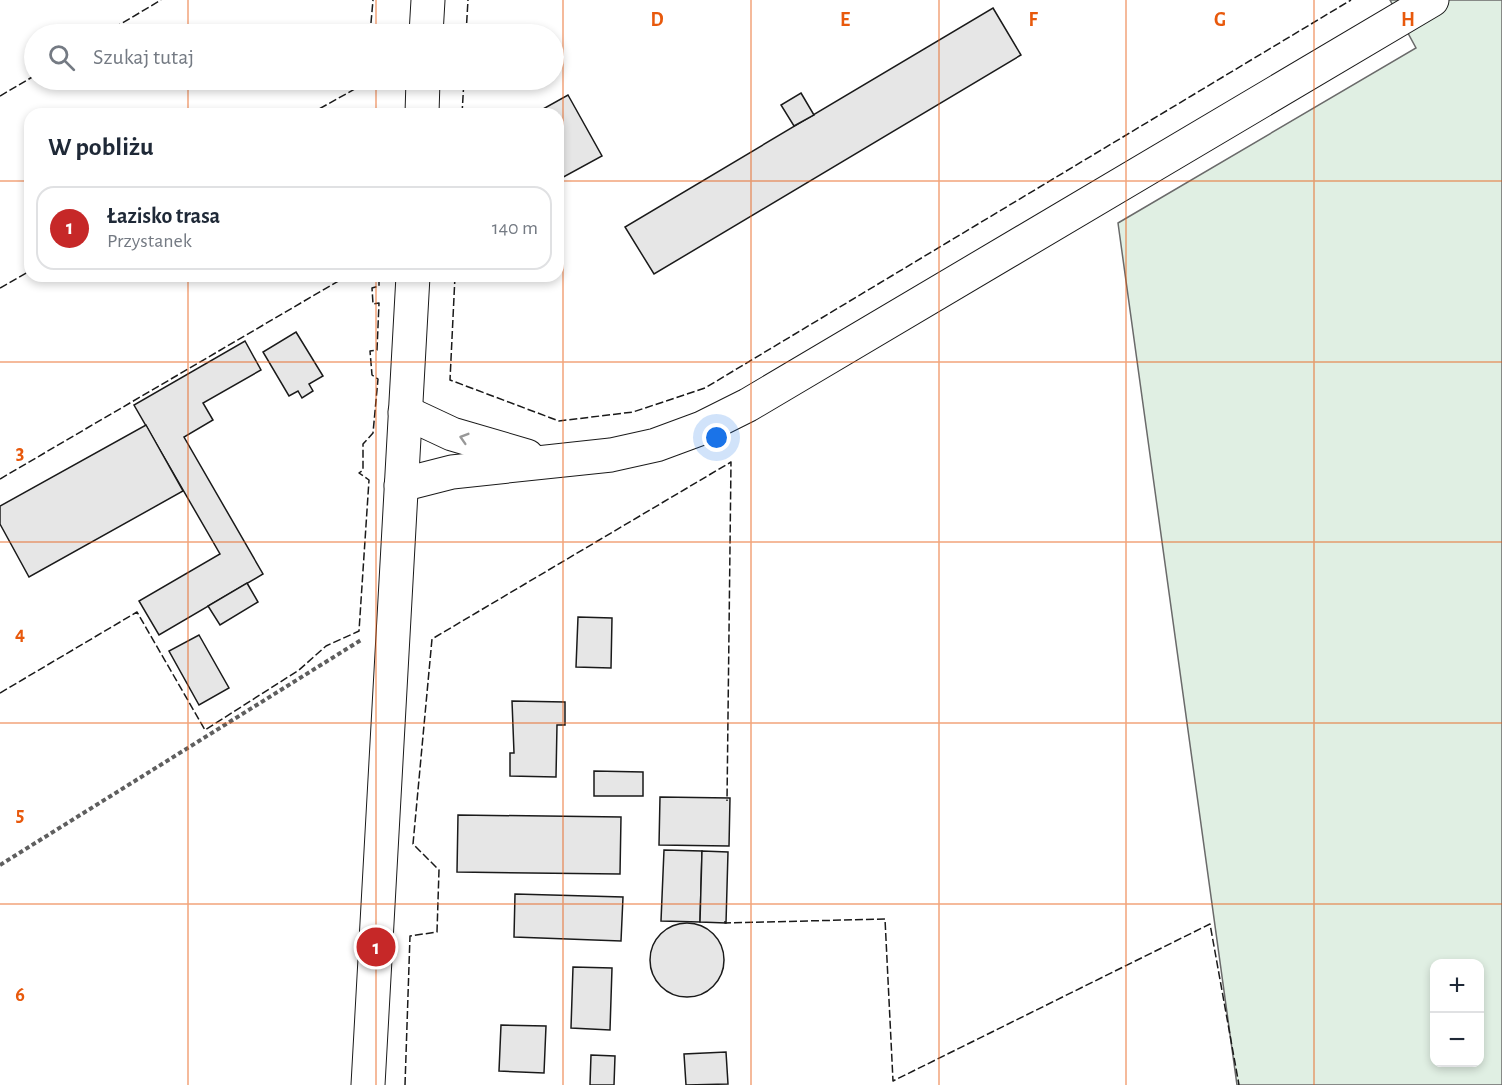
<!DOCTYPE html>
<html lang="pl">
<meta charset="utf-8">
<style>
body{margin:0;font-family:"Alegreya Sans",sans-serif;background:#f6f6f7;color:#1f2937}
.controls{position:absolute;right:18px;bottom:18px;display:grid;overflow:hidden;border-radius:12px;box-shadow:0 3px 9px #0003}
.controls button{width:54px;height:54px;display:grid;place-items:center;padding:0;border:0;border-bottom:2px solid #e0e1e3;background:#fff;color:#1f2937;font:30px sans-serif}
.you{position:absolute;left:717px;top:438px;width:21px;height:21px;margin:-15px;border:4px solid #fff;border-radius:50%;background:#1a73e8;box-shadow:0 0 0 9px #1a73e833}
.badge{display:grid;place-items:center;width:39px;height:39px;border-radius:50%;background:#c62828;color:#fff;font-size:20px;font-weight:700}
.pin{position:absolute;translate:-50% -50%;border:3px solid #fff;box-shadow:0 2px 6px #0006}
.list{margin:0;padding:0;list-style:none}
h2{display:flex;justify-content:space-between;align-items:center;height:78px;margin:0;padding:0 24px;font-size:26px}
h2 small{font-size:20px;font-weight:400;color:#747a83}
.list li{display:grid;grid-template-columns:39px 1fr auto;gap:18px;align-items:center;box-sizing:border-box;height:84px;margin:0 12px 12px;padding:0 12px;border:2px solid #e0e1e3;border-radius:18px}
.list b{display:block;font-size:22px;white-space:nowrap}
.list p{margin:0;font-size:20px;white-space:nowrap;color:#747a83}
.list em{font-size:20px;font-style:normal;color:#747a83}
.icon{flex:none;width:33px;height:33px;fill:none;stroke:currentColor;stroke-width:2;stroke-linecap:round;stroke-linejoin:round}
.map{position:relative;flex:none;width:1502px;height:1085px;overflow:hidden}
.search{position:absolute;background:#fff;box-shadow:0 3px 9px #0003;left:24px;top:24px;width:540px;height:66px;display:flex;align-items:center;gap:15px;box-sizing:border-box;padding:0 21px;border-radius:33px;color:#747a83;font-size:22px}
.panel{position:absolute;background:#fff;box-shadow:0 3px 9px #0003;left:24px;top:108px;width:540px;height:174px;border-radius:18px}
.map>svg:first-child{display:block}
</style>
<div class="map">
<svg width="1502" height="1085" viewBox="0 0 1502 1085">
<rect width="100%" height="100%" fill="#fff"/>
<!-- green -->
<path fill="#e0efe3" stroke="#6a6a6a" stroke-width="1.5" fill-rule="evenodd" d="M1390 0H1502V1085H1237L1118 223 1416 48ZM1434 964H1480V1062H1434Z"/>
<!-- building -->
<g fill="#e6e6e6" stroke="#1a1a1a" stroke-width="1.5">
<polygon points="993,8 1021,55 654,274 625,227"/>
<polygon points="801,93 814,115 794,126 781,105"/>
<polygon points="568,95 602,156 558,180 558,114 534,114"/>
<polygon points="296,332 323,376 309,384 313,391 302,398 298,391 289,396 263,352"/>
<polygon points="245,341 261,370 203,403 213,420 184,437 263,574 159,635 139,601 220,554 134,405"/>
<polygon points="146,425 183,491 29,577 0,524 0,506"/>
<polygon points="247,583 258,602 220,625 208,606"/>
<polygon points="578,617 612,618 611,668 576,667"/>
<polygon points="199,635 229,688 199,705 169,651"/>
<polygon points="512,701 565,702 565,725 557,725 556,777 510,776 510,753 514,753"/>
<polygon points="594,771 643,772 643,796 594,796"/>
<polygon points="660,797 730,798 729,846 659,845"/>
<polygon points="458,815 621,817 620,874 457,872"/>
<polygon points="664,850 702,851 700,922 661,921"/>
<polygon points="702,851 728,852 726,923 700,922"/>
<polygon points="515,894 623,897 621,941 514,937"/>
<circle cx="687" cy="960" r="37"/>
<polygon points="573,967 612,968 610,1030 571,1028"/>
<polygon points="501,1025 546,1026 544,1073 499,1071"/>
<polygon points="726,1052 728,1084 686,1085 684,1054"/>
<polygon points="591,1055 615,1056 614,1085 590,1085"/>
</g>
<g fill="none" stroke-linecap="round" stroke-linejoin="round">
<!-- minor casing -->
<g stroke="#1a1a1a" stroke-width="35">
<g id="minor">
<polyline points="426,34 428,0"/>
<polyline points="422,114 423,80"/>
<polyline points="405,412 452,434 527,456"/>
<polyline points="401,485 452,472 611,455 656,445 702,428 748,405 1432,0"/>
<polyline points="368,1085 413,276"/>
</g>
</g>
<!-- path -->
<polyline stroke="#5f5f5f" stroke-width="4" stroke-dasharray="4.5 3" stroke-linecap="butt" points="0,865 361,640"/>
<!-- minor -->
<use href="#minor" stroke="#fff" stroke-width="33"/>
<!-- fence -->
<g stroke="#1a1a1a" stroke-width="1.5" stroke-dasharray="8 3" stroke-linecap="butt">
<polyline points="104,34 161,0"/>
<polyline points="370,34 373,0"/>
<polyline points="466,34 468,0"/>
<polyline points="0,96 34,76"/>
<polyline points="310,114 371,80"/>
<polyline points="462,114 464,80"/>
<polyline points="455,276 450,380 559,421 633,412 705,388 1351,0"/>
<polyline points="0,288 30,271"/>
<polyline points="0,479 347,276"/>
<polyline points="0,693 137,612 205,730 299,670 326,646 359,631 369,480 359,473 363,470 363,444 373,433 378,379 372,375 370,351 377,350 379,303 373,304 372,288 379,286 379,276"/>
<polyline points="725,921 725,923 885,919 893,1081 1210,924 1239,1085"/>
<polyline points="405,1085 410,936 437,932 439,870 413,844 432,639 731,462 727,801"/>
</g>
</g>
<!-- one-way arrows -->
<defs><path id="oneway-chevron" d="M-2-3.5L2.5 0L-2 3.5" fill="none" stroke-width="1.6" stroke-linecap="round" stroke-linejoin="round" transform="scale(1.5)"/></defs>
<use stroke="#989898" href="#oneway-chevron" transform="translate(464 438) rotate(-163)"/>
<!-- grid -->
<path fill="none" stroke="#e8590c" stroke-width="1.5" stroke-opacity="0.55" d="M188 0V34M376 0V34M563 0V1085M751 0V1085M939 0V1085M1126 0V1085M1314 0V1085M188 80V114M376 80V114M0 181H30M558 181H1502M188 276V1085M376 276V1085M0 362H1502M0 542H1502M0 723H1502M0 904H1502"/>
<g font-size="20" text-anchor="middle" font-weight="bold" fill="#e8590c" stroke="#fff" stroke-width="4.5" stroke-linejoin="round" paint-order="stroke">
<text x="657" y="26">D</text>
<text x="845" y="26">E</text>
<text x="1033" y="26">F</text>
<text x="1220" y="26">G</text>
<text x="1408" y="26">H</text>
<text x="20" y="459">3</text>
<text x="20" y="640">4</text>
<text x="20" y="821">5</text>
<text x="20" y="1001">6</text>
</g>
</svg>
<div class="controls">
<button>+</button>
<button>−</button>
</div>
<div class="you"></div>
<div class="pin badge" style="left:376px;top:947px">1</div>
<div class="search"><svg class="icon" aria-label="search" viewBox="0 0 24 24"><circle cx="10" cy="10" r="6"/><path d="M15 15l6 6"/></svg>Szukaj tutaj</div>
<section class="panel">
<h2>W pobliżu<small></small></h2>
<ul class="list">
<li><span class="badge">1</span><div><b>Łazisko trasa</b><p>Przystanek</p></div><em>140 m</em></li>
</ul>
</section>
</div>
